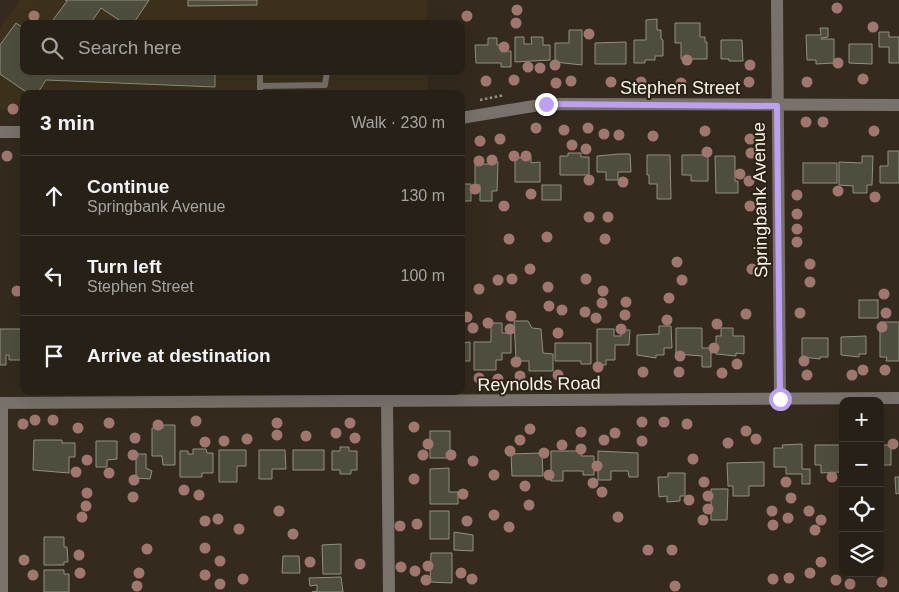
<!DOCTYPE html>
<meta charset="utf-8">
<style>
body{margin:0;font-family:Arial,sans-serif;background:#332d23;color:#f1f3f6}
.controls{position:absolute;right:15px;bottom:15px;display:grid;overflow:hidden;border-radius:10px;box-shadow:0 5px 20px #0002}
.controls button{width:45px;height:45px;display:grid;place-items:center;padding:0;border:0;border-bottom:1px solid #433e35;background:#272016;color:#f1f3f6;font:25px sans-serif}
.stop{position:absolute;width:15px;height:15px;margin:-11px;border:4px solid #bca0f2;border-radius:50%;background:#fff}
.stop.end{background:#bca0f2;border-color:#fff;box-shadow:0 1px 5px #0008}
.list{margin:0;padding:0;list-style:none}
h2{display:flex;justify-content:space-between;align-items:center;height:65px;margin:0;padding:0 20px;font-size:21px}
h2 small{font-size:16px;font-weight:400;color:#a4a3a1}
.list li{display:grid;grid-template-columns:32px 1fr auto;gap:15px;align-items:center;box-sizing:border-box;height:80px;padding:0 20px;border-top:1px solid #433e35}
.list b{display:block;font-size:19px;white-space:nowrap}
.list p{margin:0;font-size:16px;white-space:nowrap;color:#a4a3a1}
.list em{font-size:16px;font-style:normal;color:#a4a3a1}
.icon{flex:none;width:28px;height:28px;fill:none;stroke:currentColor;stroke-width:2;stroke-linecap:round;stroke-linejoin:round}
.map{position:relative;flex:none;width:899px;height:592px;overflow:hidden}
.search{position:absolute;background:#272016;box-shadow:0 5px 20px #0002;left:20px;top:20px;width:445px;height:55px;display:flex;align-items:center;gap:12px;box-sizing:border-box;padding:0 18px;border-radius:10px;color:#a4a3a1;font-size:19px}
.panel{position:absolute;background:#272016;box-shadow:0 5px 20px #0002;left:20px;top:90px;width:445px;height:305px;border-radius:10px}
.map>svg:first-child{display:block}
</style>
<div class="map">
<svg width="899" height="592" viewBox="0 0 899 592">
<rect width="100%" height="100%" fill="#342b1e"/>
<!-- built -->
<polygon fill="#3d311d" points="20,0 427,0 427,24 24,24 24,71 428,71 428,94 24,94 24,110 0,109 0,29"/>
<!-- building -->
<g fill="#4f4e3e" stroke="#91907e">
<polygon points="65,0 149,0 133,24 125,24 101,8 90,24 50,24 67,1"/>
<polygon points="188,0 257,0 257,5 188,6"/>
<polygon points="657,19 657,30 661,30 661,39 663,40 663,56 655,56 655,60 645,60 645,63 634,63 634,40 646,40 646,20"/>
<polygon points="16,23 24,28 24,71 215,71 215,87 46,80 37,94 29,94 0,74 0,45"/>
<polygon points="675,23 700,23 700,37 705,37 705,42 707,42 707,59 681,59 681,43 675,43"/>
<polygon points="820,28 828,28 828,37 821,38 821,39 834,39 834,63 816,64 816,60 807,60 806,35 821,35"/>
<polygon points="569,30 582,30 582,65 555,62 555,43 569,43"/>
<polygon points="879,32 889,32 889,37 899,37 899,63 889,63 889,47 879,47"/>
<polygon points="515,37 524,37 524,44 532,44 531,37 543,37 543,45 550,45 550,60 515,62"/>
<polygon points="488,38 497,38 497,45 501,45 501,51 511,51 511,67 501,67 501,63 476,63 475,45 488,45"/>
<polygon points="721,40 742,40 743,61 729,61 729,59 721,59"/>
<polygon points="626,42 626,64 595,64 595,43"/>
<polygon points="849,44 872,44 872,64 849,63"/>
<polygon points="888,151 899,151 899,183 880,183 880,166 888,166"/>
<polygon points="568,153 581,153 581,157 589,157 589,175 560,175 560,156 568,156"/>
<polygon points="619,154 630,154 631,172 618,172 618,180 606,180 606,172 597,172 597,156"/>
<polygon points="647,155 670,155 671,199 657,199 657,184 649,184 649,175 647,175"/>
<polygon points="682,155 708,155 708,181 691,181 691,175 682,175"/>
<polygon points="715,156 735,156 735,181 738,181 738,193 716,193"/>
<polygon points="862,156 873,156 872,185 867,185 867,193 853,193 853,186 839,185 839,162 862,163"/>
<polygon points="531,157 531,163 540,162 540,182 515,182 515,158"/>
<polygon points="490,162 498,162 497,191 492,191 492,201 480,201 480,185 475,185 475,164 490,164"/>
<rect x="803" y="163" width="34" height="20"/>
<polygon points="461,174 464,174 464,184 471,184 471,201 462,201"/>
<rect x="542" y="185" width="19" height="15"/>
<rect x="859" y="300" width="19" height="18"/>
<polygon points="514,321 528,321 532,328 541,329 543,353 553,354 553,371 529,371 529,361 520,361 520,358 516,358"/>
<polygon points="880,322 899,322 899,361 886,361 887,357 880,357"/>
<polygon points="491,323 502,323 502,333 511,333 511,353 502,353 502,360 496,360 496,370 474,370 474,342 491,342"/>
<polygon points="659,326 671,326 672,348 664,348 664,355 656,355 656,358 637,355 637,335 659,334"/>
<polygon points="676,328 702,328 702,348 711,348 711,367 702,367 702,356 676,354"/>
<polygon points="721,328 733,328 733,336 744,336 744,354 736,353 736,356 716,354 716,336 721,336"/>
<polygon points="0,329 22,329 23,360 9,360 9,355 6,355 6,365 0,365"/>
<polygon points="597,329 614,329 614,336 621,336 621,330 630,330 629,345 615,345 615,360 606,360 606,365 597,365"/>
<polygon points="866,336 866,354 859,354 859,357 841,355 841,337"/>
<polygon points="802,338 828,338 828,357 820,357 820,359 802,357"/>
<polygon points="470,342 470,361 461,361 461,343"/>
<polygon points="555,343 591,343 591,364 581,364 581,361 555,361"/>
<polygon points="163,425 175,425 175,465 163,465 162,456 152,456 152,428 163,428"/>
<rect x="430" y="431" width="20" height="27"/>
<polygon points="34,440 62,440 62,443 75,443 75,457 69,457 69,473 33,470"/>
<polygon points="96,441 117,441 117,459 107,460 107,467 96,467"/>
<polygon points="802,444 802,469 810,469 810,484 802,484 802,474 786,474 786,467 774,467 774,448 783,448 782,445"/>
<polygon points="815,445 843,445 843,482 840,482 840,472 821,473 821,465 815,465"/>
<rect x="880" y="445" width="11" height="20"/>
<polygon points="340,447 349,447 349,451 357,451 357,470 351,470 351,474 340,474 340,470 332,470 332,451 340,451"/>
<polygon points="193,449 206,449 207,453 213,453 213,473 202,473 202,477 180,477 180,451 188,451 188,454 193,454"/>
<polygon points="219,450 246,450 246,466 237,466 237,482 219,482"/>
<polygon points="259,450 285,450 286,469 272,469 272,479 259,479"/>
<rect x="293" y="450" width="31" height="20"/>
<polygon points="551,451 582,451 581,456 594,456 594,475 583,475 583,471 563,471 563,481 551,481"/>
<polygon points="598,451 638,453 638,477 629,477 628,471 611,471 611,480 598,480"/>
<polygon points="542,453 543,476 512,476 511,454"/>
<polygon points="136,454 146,454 146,468 152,471 150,479 136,478"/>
<polygon points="764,462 764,486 749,486 749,496 733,496 733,486 728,486 727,463"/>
<polygon points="449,468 449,492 458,492 458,504 430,504 430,469"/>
<polygon points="668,473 685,473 685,496 680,496 680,501 667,502 667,496 659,497 658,477 668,477"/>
<polygon points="895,477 899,477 899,493 896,494"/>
<polygon points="711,489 728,489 727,520 711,520"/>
<rect x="430" y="511" width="19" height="28"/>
<polygon points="454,532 473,535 473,551 454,550"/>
<polygon points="44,537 64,537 64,547 67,547 68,562 64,562 64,565 44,565"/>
<polygon points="341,544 341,574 323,574 322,545"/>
<polygon points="431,553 452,553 452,583 430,582"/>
<polygon points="283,556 299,556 300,573 282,573"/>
<polygon points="44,570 64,570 64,574 69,574 69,592 44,592"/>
<polygon points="341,577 343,592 312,592 317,591 317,585 310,586 309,578"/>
</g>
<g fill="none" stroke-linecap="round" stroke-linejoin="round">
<!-- path -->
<polyline stroke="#989085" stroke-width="2.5" stroke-dasharray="2.5 2.5" stroke-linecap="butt" points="480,100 504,95"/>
<!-- lane -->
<g stroke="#78716c" stroke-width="6">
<polyline points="260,86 325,85 327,71"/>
<polyline points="260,94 260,71"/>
</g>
<!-- street -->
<g stroke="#78716c" stroke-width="12">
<polyline points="777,0 780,399"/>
<polyline points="461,118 546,104 899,105"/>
<polyline points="0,132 24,132"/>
<polyline points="380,391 387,402 389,592"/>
<polyline points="0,403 899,398"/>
<polyline points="2,403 2,592"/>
</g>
</g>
<!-- trees -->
<g fill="#a0776f">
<circle cx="837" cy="8" r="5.5"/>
<circle cx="517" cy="10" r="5.5"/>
<circle cx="34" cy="16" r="5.5"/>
<circle cx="467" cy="16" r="5.5"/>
<circle cx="516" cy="23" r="5.5"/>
<circle cx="873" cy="27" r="5.5"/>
<circle cx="589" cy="34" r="5.5"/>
<circle cx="504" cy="47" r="5.5"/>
<circle cx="687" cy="60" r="5.5"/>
<circle cx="838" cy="63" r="5.5"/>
<circle cx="555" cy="65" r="5.5"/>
<circle cx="750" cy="65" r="5.5"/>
<circle cx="528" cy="67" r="5.5"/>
<circle cx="540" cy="68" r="5.5"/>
<circle cx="863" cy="79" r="5.5"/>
<circle cx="514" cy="80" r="5.5"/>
<circle cx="486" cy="81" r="5.5"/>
<circle cx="571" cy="81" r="5.5"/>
<circle cx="611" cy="82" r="5.5"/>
<circle cx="641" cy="82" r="5.5"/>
<circle cx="749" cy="82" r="5.5"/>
<circle cx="807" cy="82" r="5.5"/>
<circle cx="556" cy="83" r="5.5"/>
<circle cx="681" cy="83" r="5.5"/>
<circle cx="13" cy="109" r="5.5"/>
<circle cx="806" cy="122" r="5.5"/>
<circle cx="823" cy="122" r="5.5"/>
<circle cx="536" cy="128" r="5.5"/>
<circle cx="588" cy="128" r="5.5"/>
<circle cx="564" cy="130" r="5.5"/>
<circle cx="705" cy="131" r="5.5"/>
<circle cx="874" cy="131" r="5.5"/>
<circle cx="604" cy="134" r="5.5"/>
<circle cx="619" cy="135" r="5.5"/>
<circle cx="653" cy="136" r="5.5"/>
<circle cx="500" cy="139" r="5.5"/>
<circle cx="750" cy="139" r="5.5"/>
<circle cx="480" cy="141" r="5.5"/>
<circle cx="572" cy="145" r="5.5"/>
<circle cx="586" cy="149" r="5.5"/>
<circle cx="707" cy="152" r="5.5"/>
<circle cx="751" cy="153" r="5.5"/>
<circle cx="7" cy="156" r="5.5"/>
<circle cx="514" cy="156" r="5.5"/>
<circle cx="526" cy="156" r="5.5"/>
<circle cx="492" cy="160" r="5.5"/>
<circle cx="479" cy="161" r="5.5"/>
<circle cx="740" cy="174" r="5.5"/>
<circle cx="589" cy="180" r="5.5"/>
<circle cx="749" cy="181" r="5.5"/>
<circle cx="623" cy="182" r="5.5"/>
<circle cx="475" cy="189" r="5.5"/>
<circle cx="838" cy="191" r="5.5"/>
<circle cx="531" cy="194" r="5.5"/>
<circle cx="797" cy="195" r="5.5"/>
<circle cx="875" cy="197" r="5.5"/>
<circle cx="504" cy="206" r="5.5"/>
<circle cx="750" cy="206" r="5.5"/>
<circle cx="797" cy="214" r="5.5"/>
<circle cx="589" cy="217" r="5.5"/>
<circle cx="608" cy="217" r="5.5"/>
<circle cx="797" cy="229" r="5.5"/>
<circle cx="547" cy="237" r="5.5"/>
<circle cx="509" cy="239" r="5.5"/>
<circle cx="605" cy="239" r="5.5"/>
<circle cx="797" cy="242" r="5.5"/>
<circle cx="677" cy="262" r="5.5"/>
<circle cx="810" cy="264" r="5.5"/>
<circle cx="530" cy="269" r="5.5"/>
<circle cx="752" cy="269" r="5.5"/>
<circle cx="512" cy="279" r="5.5"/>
<circle cx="586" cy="279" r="5.5"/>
<circle cx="498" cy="280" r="5.5"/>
<circle cx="682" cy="280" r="5.5"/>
<circle cx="810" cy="282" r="5.5"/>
<circle cx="548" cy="287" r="5.5"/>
<circle cx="479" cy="289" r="5.5"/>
<circle cx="17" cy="291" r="5.5"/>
<circle cx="603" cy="291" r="5.5"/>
<circle cx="884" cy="294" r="5.5"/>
<circle cx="669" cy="298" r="5.5"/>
<circle cx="626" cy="302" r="5.5"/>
<circle cx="602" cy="303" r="5.5"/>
<circle cx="549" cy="306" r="5.5"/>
<circle cx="562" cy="310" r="5.5"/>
<circle cx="585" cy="312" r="5.5"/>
<circle cx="800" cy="313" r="5.5"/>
<circle cx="886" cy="313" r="5.5"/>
<circle cx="746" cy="314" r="5.5"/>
<circle cx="625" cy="315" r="5.5"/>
<circle cx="511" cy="316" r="5.5"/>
<circle cx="467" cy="317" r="5.5"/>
<circle cx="596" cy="318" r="5.5"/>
<circle cx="667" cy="320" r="5.5"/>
<circle cx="488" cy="323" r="5.5"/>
<circle cx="717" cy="324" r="5.5"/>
<circle cx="882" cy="327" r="5.5"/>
<circle cx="473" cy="328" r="5.5"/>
<circle cx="510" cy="329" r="5.5"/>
<circle cx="621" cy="329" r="5.5"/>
<circle cx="558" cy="333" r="5.5"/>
<circle cx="714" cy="348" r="5.5"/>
<circle cx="680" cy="356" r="5.5"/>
<circle cx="804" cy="361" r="5.5"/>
<circle cx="516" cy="362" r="5.5"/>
<circle cx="737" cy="364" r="5.5"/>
<circle cx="598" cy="367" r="5.5"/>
<circle cx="863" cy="370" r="5.5"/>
<circle cx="885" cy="370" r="5.5"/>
<circle cx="643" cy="372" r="5.5"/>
<circle cx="679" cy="372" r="5.5"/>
<circle cx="722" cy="373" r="5.5"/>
<circle cx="558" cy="375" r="5.5"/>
<circle cx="807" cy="375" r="5.5"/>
<circle cx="852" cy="375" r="5.5"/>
<circle cx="520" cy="376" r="5.5"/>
<circle cx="479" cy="378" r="5.5"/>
<circle cx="498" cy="379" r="5.5"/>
<circle cx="35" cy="420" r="5.5"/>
<circle cx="53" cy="420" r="5.5"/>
<circle cx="196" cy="421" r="5.5"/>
<circle cx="642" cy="422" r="5.5"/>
<circle cx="664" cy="422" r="5.5"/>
<circle cx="109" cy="423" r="5.5"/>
<circle cx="277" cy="423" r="5.5"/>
<circle cx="350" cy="423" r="5.5"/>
<circle cx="23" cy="424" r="5.5"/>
<circle cx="687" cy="424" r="5.5"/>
<circle cx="158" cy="425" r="5.5"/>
<circle cx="414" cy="427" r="5.5"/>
<circle cx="78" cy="428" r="5.5"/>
<circle cx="530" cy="429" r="5.5"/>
<circle cx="746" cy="431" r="5.5"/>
<circle cx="581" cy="432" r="5.5"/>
<circle cx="336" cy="433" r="5.5"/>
<circle cx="615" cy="433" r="5.5"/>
<circle cx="277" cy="435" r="5.5"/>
<circle cx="306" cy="436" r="5.5"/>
<circle cx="135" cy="438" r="5.5"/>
<circle cx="355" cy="438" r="5.5"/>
<circle cx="247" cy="439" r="5.5"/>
<circle cx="756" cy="439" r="5.5"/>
<circle cx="520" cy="440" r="5.5"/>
<circle cx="604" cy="440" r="5.5"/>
<circle cx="224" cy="441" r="5.5"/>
<circle cx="642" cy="441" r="5.5"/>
<circle cx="205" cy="442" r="5.5"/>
<circle cx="728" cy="443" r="5.5"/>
<circle cx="428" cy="444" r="5.5"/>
<circle cx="893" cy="444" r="5.5"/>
<circle cx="562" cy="445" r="5.5"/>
<circle cx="581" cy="449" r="5.5"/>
<circle cx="510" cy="451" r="5.5"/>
<circle cx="544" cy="453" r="5.5"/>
<circle cx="133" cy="455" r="5.5"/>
<circle cx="423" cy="455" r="5.5"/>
<circle cx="451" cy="455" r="5.5"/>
<circle cx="693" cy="459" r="5.5"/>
<circle cx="87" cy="460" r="5.5"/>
<circle cx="473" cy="461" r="5.5"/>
<circle cx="597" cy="466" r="5.5"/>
<circle cx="76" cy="472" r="5.5"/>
<circle cx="109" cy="473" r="5.5"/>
<circle cx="494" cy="475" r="5.5"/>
<circle cx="549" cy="475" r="5.5"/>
<circle cx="832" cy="477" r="5.5"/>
<circle cx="414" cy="479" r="5.5"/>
<circle cx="134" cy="480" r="5.5"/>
<circle cx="704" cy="482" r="5.5"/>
<circle cx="786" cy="482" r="5.5"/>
<circle cx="593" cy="483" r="5.5"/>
<circle cx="525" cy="486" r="5.5"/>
<circle cx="184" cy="490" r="5.5"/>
<circle cx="602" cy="492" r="5.5"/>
<circle cx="87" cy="493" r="5.5"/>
<circle cx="463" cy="494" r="5.5"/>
<circle cx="199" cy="495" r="5.5"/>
<circle cx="708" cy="496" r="5.5"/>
<circle cx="133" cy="497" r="5.5"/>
<circle cx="791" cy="498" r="5.5"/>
<circle cx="689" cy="500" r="5.5"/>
<circle cx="529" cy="505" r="5.5"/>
<circle cx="86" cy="506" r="5.5"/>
<circle cx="708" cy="509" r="5.5"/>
<circle cx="279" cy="511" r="5.5"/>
<circle cx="772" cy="511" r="5.5"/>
<circle cx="809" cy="511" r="5.5"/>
<circle cx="494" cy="515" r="5.5"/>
<circle cx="82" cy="517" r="5.5"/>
<circle cx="618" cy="517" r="5.5"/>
<circle cx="788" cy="518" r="5.5"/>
<circle cx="218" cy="519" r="5.5"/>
<circle cx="703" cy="520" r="5.5"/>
<circle cx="821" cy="520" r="5.5"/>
<circle cx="205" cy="521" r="5.5"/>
<circle cx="467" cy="521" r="5.5"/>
<circle cx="417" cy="524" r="5.5"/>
<circle cx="773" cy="525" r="5.5"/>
<circle cx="400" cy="526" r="5.5"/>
<circle cx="509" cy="527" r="5.5"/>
<circle cx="239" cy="529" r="5.5"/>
<circle cx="815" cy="530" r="5.5"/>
<circle cx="293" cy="534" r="5.5"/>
<circle cx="205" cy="548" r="5.5"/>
<circle cx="147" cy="549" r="5.5"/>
<circle cx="648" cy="550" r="5.5"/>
<circle cx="672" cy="550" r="5.5"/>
<circle cx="79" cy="555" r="5.5"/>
<circle cx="24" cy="560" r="5.5"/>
<circle cx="220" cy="561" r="5.5"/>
<circle cx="310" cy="562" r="5.5"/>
<circle cx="821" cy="562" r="5.5"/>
<circle cx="360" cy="564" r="5.5"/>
<circle cx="428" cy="566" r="5.5"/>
<circle cx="401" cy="567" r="5.5"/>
<circle cx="415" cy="571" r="5.5"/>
<circle cx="80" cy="573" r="5.5"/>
<circle cx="139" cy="573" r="5.5"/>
<circle cx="461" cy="573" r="5.5"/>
<circle cx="810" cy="573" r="5.5"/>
<circle cx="33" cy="575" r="5.5"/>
<circle cx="205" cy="575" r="5.5"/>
<circle cx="789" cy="578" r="5.5"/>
<circle cx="243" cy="579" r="5.5"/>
<circle cx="472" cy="579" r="5.5"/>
<circle cx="773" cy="579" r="5.5"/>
<circle cx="426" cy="580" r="5.5"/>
<circle cx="836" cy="580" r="5.5"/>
<circle cx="882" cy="582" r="5.5"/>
<circle cx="220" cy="584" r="5.5"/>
<circle cx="850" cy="584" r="5.5"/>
<circle cx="137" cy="586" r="5.5"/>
<circle cx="675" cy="586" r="5.5"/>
</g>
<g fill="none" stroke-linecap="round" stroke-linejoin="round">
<!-- route -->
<polyline stroke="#bca0f2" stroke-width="6" points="546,104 777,106 780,399"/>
</g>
<g text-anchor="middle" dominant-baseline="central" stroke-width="4" stroke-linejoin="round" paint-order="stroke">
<!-- street labels -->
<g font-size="18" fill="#f8f2e9" stroke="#2a2214">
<text x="680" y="88">Stephen Street</text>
<text transform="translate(760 200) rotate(-91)">Springbank Avenue</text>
<text transform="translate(539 384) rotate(-1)">Reynolds Road</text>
</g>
</g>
</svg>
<div class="controls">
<button>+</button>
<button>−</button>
<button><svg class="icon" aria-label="locate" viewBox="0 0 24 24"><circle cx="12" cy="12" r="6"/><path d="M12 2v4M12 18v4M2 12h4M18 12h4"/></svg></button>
<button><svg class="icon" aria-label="layers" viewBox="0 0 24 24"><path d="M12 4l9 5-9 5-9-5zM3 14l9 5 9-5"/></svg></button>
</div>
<div class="stop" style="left:780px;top:399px"></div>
<div class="stop end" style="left:546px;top:104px"></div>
<div class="search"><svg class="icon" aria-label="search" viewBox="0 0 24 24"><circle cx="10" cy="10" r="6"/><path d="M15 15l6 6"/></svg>Search here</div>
<section class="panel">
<h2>3 min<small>Walk · 230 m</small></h2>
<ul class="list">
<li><svg class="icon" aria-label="ahead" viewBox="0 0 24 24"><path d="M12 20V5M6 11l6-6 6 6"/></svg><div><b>Continue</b><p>Springbank Avenue</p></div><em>130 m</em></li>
<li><svg class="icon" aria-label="left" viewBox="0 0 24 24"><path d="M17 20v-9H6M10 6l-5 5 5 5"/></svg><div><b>Turn left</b><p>Stephen Street</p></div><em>100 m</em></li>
<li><svg class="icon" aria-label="arrive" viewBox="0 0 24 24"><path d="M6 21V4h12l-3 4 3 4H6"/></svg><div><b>Arrive at destination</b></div></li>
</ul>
</section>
</div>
